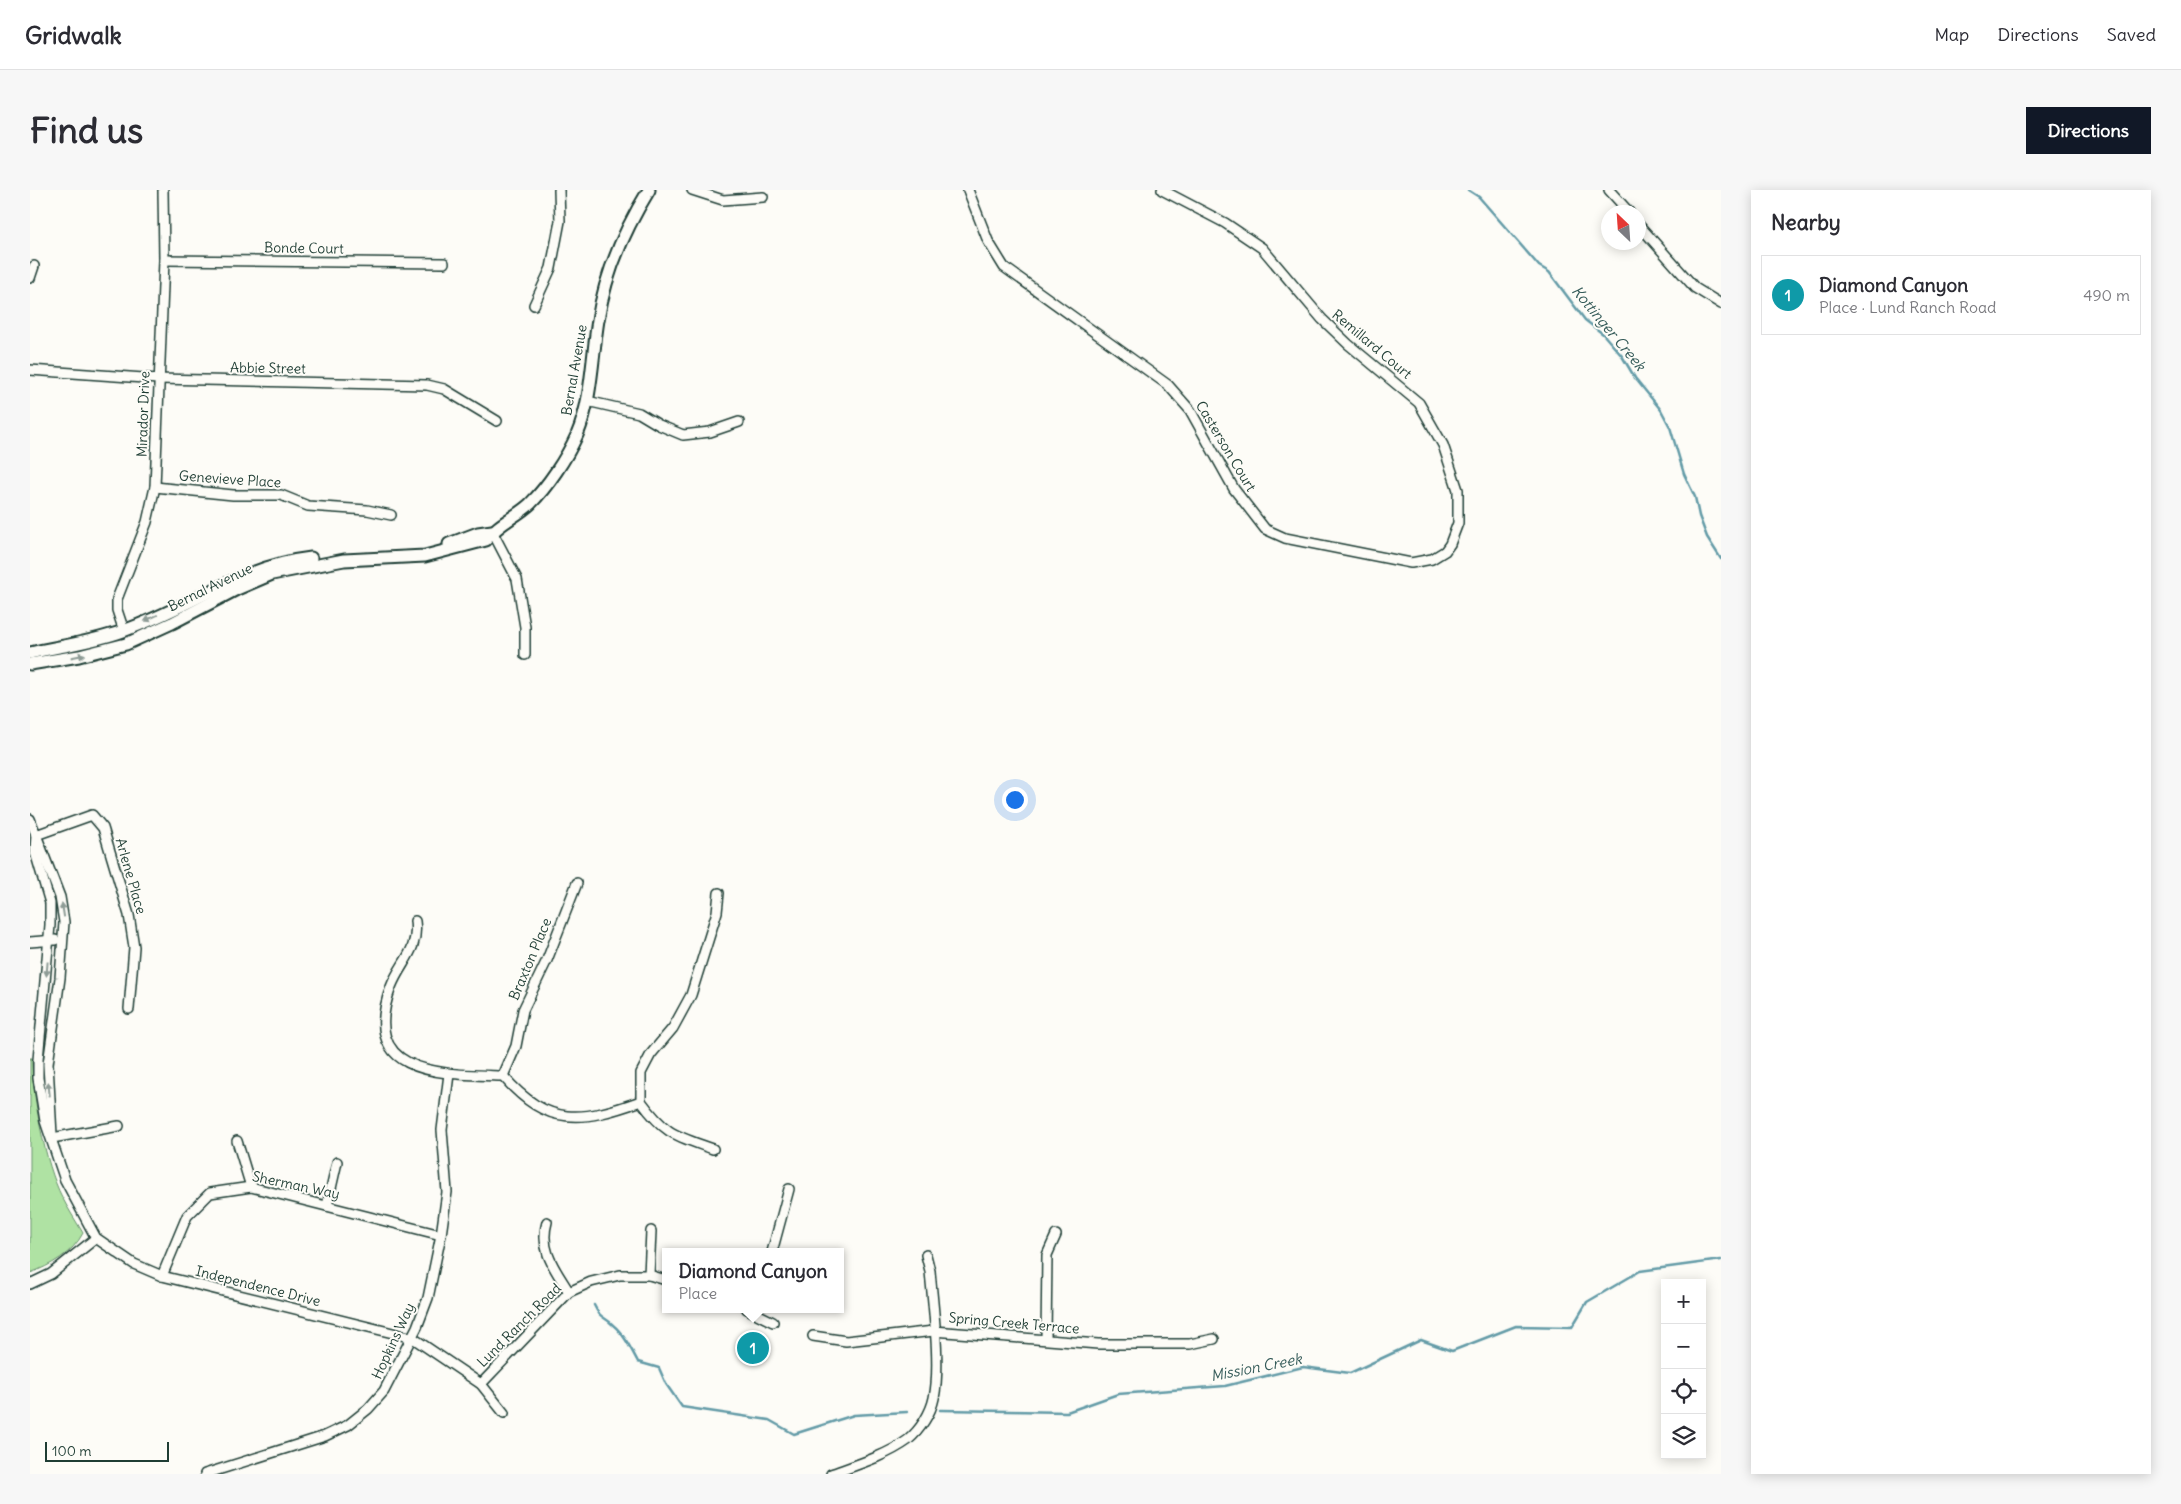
<!DOCTYPE html>
<meta charset="utf-8">
<style>
body{margin:0;font-family:Delius,sans-serif;background:#f7f7f7;color:#2b2b33}
.controls{position:absolute;right:15px;bottom:15px;display:grid;overflow:hidden;border-radius:0px;box-shadow:0 2px 12px #0003}
.controls button{width:45px;height:45px;display:grid;place-items:center;padding:0;border:0;border-bottom:1px solid #e1e1e2;background:#fff;color:#2b2b33;font:25px sans-serif}
.compass{position:absolute;left:1571px;top:15px;width:45px;height:45px;border-radius:50%;background:#fff;box-shadow:0 2px 12px #0003;rotate:335deg}
.scale{position:absolute;left:15px;bottom:12px;width:124px;box-sizing:border-box;padding-left:5px;border:2px solid #1f3d34;border-top:0;font-size:14px;line-height:18px;white-space:nowrap;color:#1f3d34;-webkit-text-stroke:4px #fdfcf7;paint-order:stroke}
.you{position:absolute;left:984px;top:609px;width:18px;height:18px;margin:-12px;border:4px solid #fff;border-radius:50%;background:#1a73e8;box-shadow:0 0 0 8px #1a73e833}
.badge{display:grid;place-items:center;width:32px;height:32px;border-radius:50%;background:#111827;color:#fff;font-size:16px;font-weight:700}
.pin{position:absolute;translate:-50% -50%;border:2px solid #fff;box-shadow:0 1px 5px #0006}
.popup{position:absolute;left:632px;top:1058px;width:182px;height:65px;box-sizing:border-box;display:grid;place-content:center;border-radius:0px;background:#fff;filter:drop-shadow(0 1px 4px #0005);font-size:16px;white-space:nowrap;color:#7c7c81}
.popup b{font-size:19px;color:#2b2b33}
.popup::after{content:'';position:absolute;left:50%;top:100%;margin-left:-10px;border:10px solid transparent;border-top-color:#fff}
.list{margin:0;padding:0;list-style:none}
h2{display:flex;justify-content:space-between;align-items:center;height:65px;margin:0;padding:0 20px;font-size:21px}
h2 small{font-size:16px;font-weight:400;color:#7c7c81}
.list li{display:grid;grid-template-columns:32px 1fr auto;gap:15px;align-items:center;box-sizing:border-box;height:80px;margin:0 10px 10px;padding:0 10px;border:1px solid #e1e1e2;border-radius:0px}
.list b{display:block;font-size:19px;white-space:nowrap}
.list p{margin:0;font-size:16px;white-space:nowrap;color:#7c7c81}
.list em{font-size:16px;font-style:normal;color:#7c7c81}
.icon{flex:none;width:28px;height:28px;fill:none;stroke:currentColor;stroke-width:2;stroke-linecap:round;stroke-linejoin:round}
.map{position:relative;flex:none;width:1691px;height:1284px;overflow:hidden;border-radius:0px}
header{display:flex;align-items:center;gap:30px;box-sizing:border-box;height:70px;padding:0 25px;background:#fff;border-bottom:1px solid #e1e1e2}
header strong{font-size:24px}
nav{display:flex;gap:28px;margin-inline-start:auto;font-size:18px}
.intro{display:flex;align-items:center;justify-content:space-between;box-sizing:border-box;height:120px;padding:0 30px}
h1{margin:0;font-size:35px}
.button{padding:12px 22px;border-radius:0px;background:#111827;color:#fff;font-size:18px;font-weight:700}
main{display:flex;gap:30px;padding:0 30px}
aside{flex:1;background:#fff;border-radius:0px;box-shadow:0 2px 12px #0003}
.map>svg:first-child{display:block}
</style>
<header>
<strong>Gridwalk</strong>
<nav><a>Map</a><a>Directions</a><a>Saved</a></nav>
</header>
<div class="intro"><h1>Find us</h1><a class="button">Directions</a></div>
<main>
<div class="map">
<svg width="1691" height="1284" viewBox="0 0 1691 1284">
<rect width="100%" height="100%" fill="#fdfcf7"/>
<filter id="ink" filterUnits="userSpaceOnUse"><feTurbulence type="fractalNoise" baseFrequency=".02" numOctaves="2"/><feDisplacementMap in="SourceGraphic" scale="10" xChannelSelector="R" yChannelSelector="G"/><feConvolveMatrix kernelMatrix="1 2 1 2 8 2 1 2 1" color-interpolation-filters="sRGB"/></filter>
<g filter="url(#ink)">
<!-- green -->
<path fill="#afe2a3" stroke="#67906c" d="M0 868H2C2 905 15 974 32 1007 38 1019 46 1031 53 1043 43 1063 20 1076 0 1083Z"/>
<g fill="none" stroke-linecap="round" stroke-linejoin="round">
<!-- stream -->
<g stroke="#649ba7" stroke-width="2.5">
<polyline points="1438,0 1449,7 1509,76 1519,82 1555,130 1573,144 1592,166 1605,188 1631,220 1640,237 1654,284 1665,307 1669,326 1677,347 1691,369"/>
<path d="M564 1115C571 1130 573 1125 583 1135 594 1144 601 1159 608 1172L629 1178 636 1194 652 1217 739 1230 764 1244 824 1225 877 1222"/>
<polyline points="910,1220 1037,1222 1088,1204 1195,1196 1273,1177 1320,1183 1391,1150 1422,1161 1486,1136 1542,1137 1557,1112 1610,1081 1691,1070"/>
</g>
<!-- street casing -->
<g stroke="#1f3d34" stroke-width="12">
<g id="street">
<polyline points="662,0 693,10 733,7"/>
<polyline points="938,0 958,51 974,77 1138,195 1160,220 1204,299 1235,339 1255,348 1381,373 1402,369 1415,361 1420,354 1428,333 1428,300 1413,255 1389,213 1318,154 1292,129 1232,58 1195,33 1132,0"/>
<polyline points="1579,0 1599,22"/>
<polyline points="1608,34 1665,98 1691,114"/>
<polyline points="134,70 414,73"/>
<polyline points="0,88 4,76"/>
<polyline points="504,115 521,78 530,31 529,0"/>
<polyline points="0,180 128,189 397,195 414,199 467,231"/>
<polyline points="557,211 609,223 629,235 653,245 680,242 709,232"/>
<polyline points="125,297 203,305 251,305 278,316 337,320 361,325"/>
<polyline points="462,341 487,389 495,437 495,465"/>
<polyline points="94,441 87,420 87,409 117,332 125,297 134,70 133,0"/>
<polyline points="0,629 30,707 34,732 30,788 18,874 22,945"/>
<polyline points="6,645 5,662 20,713 20,735 8,870 8,888 15,931 35,990 66,1048 104,1074 132,1086 383,1148 451,1194 474,1223"/>
<polyline points="6,645 62,625 73,638 99,725 104,757 99,819"/>
<path d="M385 731C389 761 371 771 361 797 328 887 413 884 473 886 518 938 552 932 611 911 636 945 644 945 683 959"/>
<polyline points="0,752 25,750"/>
<polyline points="473,886 486,856 493,820 517,770 547,693"/>
<polyline points="611,911 611,883 621,864 643,838 661,805 687,722 689,703"/>
<polyline points="22,948 89,936"/>
<polyline points="207,951 221,997"/>
<polyline points="297,1016 307,972"/>
<path d="M517 1032C509 1060 525 1079 539 1102"/>
<polyline points="742,1062 759,999"/>
<polyline points="619,1085 621,1041"/>
<polyline points="132,1086 157,1026 180,1003 221,997 411,1045"/>
<polyline points="0,1094 21,1084 66,1048"/>
<polyline points="717,1119 743,1132"/>
<polyline points="783,1146 816,1151 904,1141 1068,1154 1160,1154 1184,1149"/>
<polyline points="1016,1149 1017,1065 1026,1045"/>
<polyline points="451,1194 539,1102 561,1092 590,1085 619,1085 636,1090"/>
<polyline points="175,1284 295,1246 318,1235 338,1219 354,1201 387,1137 398,1108 411,1045 417,1002 412,940 419,884"/>
<path d="M801 1284C826 1275 856 1266 878 1250 890 1240 901 1223 904 1208 911 1176 903 1116 900 1081L896 1065"/>
</g>
</g>
<!-- secondary casing -->
<g stroke="#1f3d34" stroke-width="15">
<g id="secondary">
<polyline points="419,354 448,343 462,341"/>
<path d="M0 463C31 456 63 452 93 441 157 419 211 376 281 368"/>
<path d="M0 474 49 466 96 454 142 433 207 399 242 384 314 370 395 366 456 350C467 334 486 327 500 314 518 296 536 269 547 245 562 210 562 167 568 130 575 84 595 39 619 0"/>
</g>
</g>
<!-- street -->
<use href="#street" stroke="#fdfcf7" stroke-width="9"/>
<!-- secondary -->
<use href="#secondary" stroke="#fdfcf7" stroke-width="11"/>
</g>
<!-- one-way arrows -->
<defs><path id="oneway-solid" d="M-6-.8H1V-3.2L6.5 0L1 3.2V.8H-6Z" transform="scale(1.25)"/></defs>
<g fill="#8e9c96">
<use href="#oneway-solid" transform="translate(121 428) rotate(155)"/>
<use href="#oneway-solid" transform="translate(48 466) rotate(-12)"/>
<use href="#oneway-solid" transform="translate(33 720) rotate(-99)"/>
<use href="#oneway-solid" transform="translate(17 779) rotate(95)"/>
<use href="#oneway-solid" transform="translate(19 899) rotate(-96)"/>
</g>
</g>
<g text-anchor="middle" dominant-baseline="central" stroke-width="4" stroke-linejoin="round" paint-order="stroke">
<!-- street labels -->
<g font-size="14" fill="#1f3d34" stroke="#fdfcf7">
<text transform="translate(274 58) rotate(1)">Bonde Court</text>
<text transform="translate(1342 154) rotate(40)">Remillard Court</text>
<text transform="translate(238 178) rotate(1)">Abbie Street</text>
<text transform="translate(544 180) rotate(-80)">Bernal Avenue</text>
<text transform="translate(113 224) rotate(-88)">Mirador Drive</text>
<text transform="translate(1196 256) rotate(59)">Casterson Court</text>
<text transform="translate(200 289) rotate(4)">Genevieve Place</text>
<text transform="translate(180 397) rotate(-26)">Bernal Avenue</text>
<text transform="translate(101 686) rotate(74)">Arlene Place</text>
<text transform="translate(500 769) rotate(-67)">Braxton Place</text>
<text transform="translate(266 995) rotate(12)">Sherman Way</text>
<text transform="translate(228 1096) rotate(14)">Independence Drive</text>
<text transform="translate(984 1133) rotate(5)">Spring Creek Terrace</text>
<text transform="translate(489 1135) rotate(-45)">Lund Ranch Road</text>
<text transform="translate(363 1151) rotate(-65)">Hopkins Way</text>
</g>
<!-- water labels -->
<g font-size="15" font-style="italic" fill="#365c5a" stroke="#fdfcf7">
<text transform="translate(1579 138) rotate(50)">Kottinger Creek</text>
<text transform="translate(1226 1177) rotate(-11)">Mission Creek</text>
</g>
</g>
</svg>
<div class="controls">
<button>+</button>
<button>−</button>
<button><svg class="icon" aria-label="locate" viewBox="0 0 24 24"><circle cx="12" cy="12" r="6"/><path d="M12 2v4M12 18v4M2 12h4M18 12h4"/></svg></button>
<button><svg class="icon" aria-label="layers" viewBox="0 0 24 24"><path d="M12 4l9 5-9 5-9-5zM3 14l9 5 9-5"/></svg></button>
</div>
<svg class="compass" viewBox="-18 -18 36 36"><path d="M0-13l5 13h-10z" fill="#e53935"/><path d="M0 13l5-13h-10z" fill="#7c7c81"/></svg>
<div class="scale">100 m</div>
<div class="you"></div>
<div class="pin badge" style="left:723px;top:1158px;background:#0f9aa8">1</div>
<div class="popup"><b>Diamond Canyon</b>Place</div>
</div>
<aside>
<h2>Nearby<small></small></h2>
<ul class="list">
<li><span class="badge" style="background:#0f9aa8">1</span><div><b>Diamond Canyon</b><p>Place · Lund Ranch Road</p></div><em>490 m</em></li>
</ul>
</aside>
</main>
